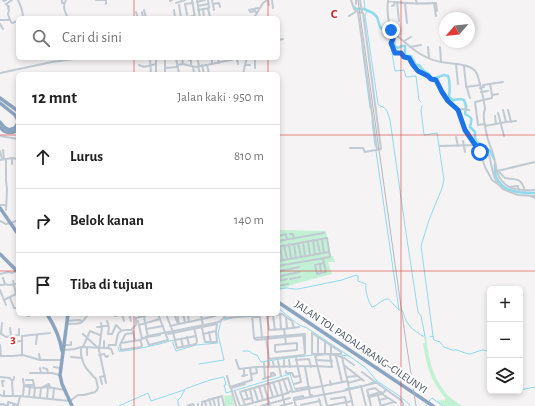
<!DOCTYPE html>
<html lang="id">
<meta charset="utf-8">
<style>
body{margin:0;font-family:"Alegreya Sans",sans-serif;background:#f6f6f6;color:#222}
.controls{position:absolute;right:12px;bottom:12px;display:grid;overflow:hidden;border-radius:6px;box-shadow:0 2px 6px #0003}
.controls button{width:36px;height:36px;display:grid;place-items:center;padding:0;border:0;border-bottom:1px solid #e0e0e0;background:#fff;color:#222;font:20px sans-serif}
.compass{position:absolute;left:439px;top:12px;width:36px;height:36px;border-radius:50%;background:#fff;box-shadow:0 2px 6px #0003;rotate:242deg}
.stop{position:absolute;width:12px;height:12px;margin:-9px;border:3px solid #1a73e8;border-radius:50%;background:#fff}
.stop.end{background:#1a73e8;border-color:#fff;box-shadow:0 1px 4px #0008}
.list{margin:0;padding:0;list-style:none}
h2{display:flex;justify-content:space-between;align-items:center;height:52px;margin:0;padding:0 16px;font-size:17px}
h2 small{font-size:13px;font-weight:400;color:#767676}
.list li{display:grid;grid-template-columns:26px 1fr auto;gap:12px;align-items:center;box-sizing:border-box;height:64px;padding:0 16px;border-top:1px solid #e0e0e0}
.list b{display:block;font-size:15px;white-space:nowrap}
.list em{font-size:13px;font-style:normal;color:#767676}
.icon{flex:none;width:22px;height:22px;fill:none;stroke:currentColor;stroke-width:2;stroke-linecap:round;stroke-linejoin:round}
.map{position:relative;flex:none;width:535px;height:406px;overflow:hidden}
.search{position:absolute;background:#fff;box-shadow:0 2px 6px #0003;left:16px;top:16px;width:264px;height:44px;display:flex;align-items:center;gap:10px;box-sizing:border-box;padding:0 14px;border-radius:6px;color:#767676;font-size:15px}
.panel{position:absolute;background:#fff;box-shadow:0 2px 6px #0003;left:16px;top:72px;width:264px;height:244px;border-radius:6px}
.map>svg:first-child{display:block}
</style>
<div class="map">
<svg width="535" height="406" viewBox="0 0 535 406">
<rect width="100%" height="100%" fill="#f5f3f3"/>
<!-- green -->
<g fill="#c3f1d5">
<polygon points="278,226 281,230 326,231 331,256 333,256 335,262 328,262 332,274 294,284 278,291"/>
<path d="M424 337H426C429 358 432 378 447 394 451 399 457 402 462 406H444L436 401 444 400 446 399C430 379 427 368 423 343H425Z"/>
<polygon points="232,395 234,405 225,406 224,396"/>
</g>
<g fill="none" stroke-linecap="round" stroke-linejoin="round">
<!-- stream -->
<g stroke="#90daee" stroke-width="1">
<polyline points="364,0 365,10"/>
<path d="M367 11 365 15 378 104 380 106C387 107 388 114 390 120L405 226 418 312 421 316 425 336"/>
<polyline points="362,46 370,108"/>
<polyline points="391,46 395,71 404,70 406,77 416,76 419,100 421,102"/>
<polyline points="422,106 421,110 424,135 437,133 444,180 442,188 429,220 421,246 433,336"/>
<polyline points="372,121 375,146"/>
<polyline points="376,151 399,310"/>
<path d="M278 289 287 288 294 289H298L342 280 356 275 358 276V281L366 284C365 291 368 301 372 307L375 306C393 292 387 302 400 310"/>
<polyline points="278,308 299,325 307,328 352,358 366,368 377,381 398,395 409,404 410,406"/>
<path d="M402 310C405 315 404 319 409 325 412 330 418 332 422 336H425"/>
<polyline points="253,316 272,314"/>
<polyline points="224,320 232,318"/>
<polyline points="430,337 433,336 434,340 440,342 444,347 452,350 457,350 465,353 470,354 482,350 488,351 490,355"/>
<path d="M118 347 119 351C123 352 127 350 131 350 145 347 159 345 173 340V344L176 351 196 345 218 343"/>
<polyline points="243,351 249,351 253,354 257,355 261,362 280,359 313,355"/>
<polyline points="340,355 349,356"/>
<polyline points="199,364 224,360 218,334 221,321"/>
<polyline points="370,383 377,381"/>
<polyline points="345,389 360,386"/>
<polyline points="520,390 535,387"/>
<polyline points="503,391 504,393 514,391"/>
<path d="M119 406C129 401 138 398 148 393L151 401 184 390"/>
<polyline points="180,406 178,405 178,400 181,397 185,389 210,380 224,377 226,385 224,385 226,393 290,374 295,389 296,390"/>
<polyline points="426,406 430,400 432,398 443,406"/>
</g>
<!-- river -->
<g stroke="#90daee" stroke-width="2.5">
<path d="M354 7 356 9H364L373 13 377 17 380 27 388 34 395 46 398 48 402 46H405V55L406 56H411L416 65H419L423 70 429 74 432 79 444 75 448 76C450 81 450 92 449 97L453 100 460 99 464 100 466 106 465 114C473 118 472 119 470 127L475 132V137L476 141 490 151 494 159"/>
<path d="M495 164C495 168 495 173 496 177 503 193 521 193 535 193"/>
</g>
<!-- minor -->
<g stroke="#c1cad2" stroke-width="2">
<polyline points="3,0 4,1 6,0"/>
<path d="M18 0C21 6 23 11 23 18"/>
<polyline points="62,0 62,3 64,3"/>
<path d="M66 0C62 7 65 12 68 18"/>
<polyline points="96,0 106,0 106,4"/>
<polyline points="192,0 195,18"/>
<polyline points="197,0 200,18"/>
<polyline points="212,0 214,10"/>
<polyline points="268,0 269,5"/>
<polyline points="272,0 273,8"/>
<polyline points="351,0 354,9 357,11"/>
<polyline points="356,0 356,4"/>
<path d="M388 0V1C405 4 419 4 436 3L437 11"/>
<polyline points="416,0 417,4"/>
<polyline points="170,1 172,0"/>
<path d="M388 1C386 16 390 30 395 43"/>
<polyline points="197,2 205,0"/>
<polyline points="397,2 399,21"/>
<polyline points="176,3 185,0"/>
<polyline points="405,3 407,23"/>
<polyline points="434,3 436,16"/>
<polyline points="213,4 219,3 220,7"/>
<polyline points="179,5 181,18"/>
<polyline points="198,6 208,4"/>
<polyline points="392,6 394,5 395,2"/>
<polyline points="203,9 204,18"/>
<polyline points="208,9 210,17"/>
<polyline points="144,10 146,18"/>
<polyline points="174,10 175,18"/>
<polyline points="198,10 209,8 208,0"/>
<polyline points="249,10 258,8 259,9"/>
<polyline points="136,12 138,18"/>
<polyline points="142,12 143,18"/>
<polyline points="250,12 255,11 257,13"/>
<polyline points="358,12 377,150"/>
<polyline points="187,15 185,4 193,3"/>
<polyline points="349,16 357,11 359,13 362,12 360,0"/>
<polyline points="188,17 194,16"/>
<polyline points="254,18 263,3 267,0"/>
<polyline points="0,20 10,20 12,23 18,21"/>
<polyline points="10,20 8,14 9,10 8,8 9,7 6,4 12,0"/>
<polyline points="0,24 3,29"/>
<path d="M391 30C395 33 398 37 402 40 415 51 425 59 441 62 451 64 470 63 476 72 479 77 485 104 485 110 484 111 484 112 484 113 483 118 485 126 486 131 487 140 492 149 494 157 495 162 496 167 497 172 503 190 519 191 535 190"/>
<polyline points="393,39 391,43 395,53 401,53 403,56 409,58 413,65 418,71 428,76 431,79 436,80 442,92 448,101 459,110 465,130 479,150 485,167 492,180 499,185 503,189 510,192 518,195 535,196"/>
<polyline points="278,40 283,39"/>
<polyline points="404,41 411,37"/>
<polyline points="410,47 421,45"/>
<polyline points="428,47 429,58"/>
<polyline points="440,47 441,62"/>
<polyline points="150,58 151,74"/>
<polyline points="165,58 165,74"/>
<polyline points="176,58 179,74"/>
<polyline points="182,58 183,64"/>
<polyline points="188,58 189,60 191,59 191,66"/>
<polyline points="197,58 199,65"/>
<polyline points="218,58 219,63"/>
<polyline points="212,59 212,64"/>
<polyline points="237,59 238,64"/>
<polyline points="456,64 458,84"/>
<polyline points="139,65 144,67 156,64"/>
<polyline points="177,65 183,64 191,66 196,67 212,64 239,58"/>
<polyline points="202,65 204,74"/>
<polyline points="207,65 209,74"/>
<polyline points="245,65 250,65"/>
<polyline points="198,66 200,74"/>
<polyline points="464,66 466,85 470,98"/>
<polyline points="193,67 194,73"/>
<polyline points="165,68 178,67"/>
<polyline points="255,68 255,58"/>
<polyline points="0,73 52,62 81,58"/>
<polyline points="156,74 156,58"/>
<polyline points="243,74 245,65 247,58"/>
<polyline points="490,84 492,95"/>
<polyline points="466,87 480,85"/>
<polyline points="480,88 484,87 483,85 503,82"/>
<polyline points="481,92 488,91"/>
<polyline points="459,110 463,109 469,110"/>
<polyline points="508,110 511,122"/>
<polyline points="498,113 504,136"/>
<polyline points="495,116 496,124"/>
<polyline points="506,122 516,121"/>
<polyline points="485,124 478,125 475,102 492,98 492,95 498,94"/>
<polyline points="485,126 506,122 503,110"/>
<polyline points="0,136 18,139"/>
<polyline points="456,137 458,146"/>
<polyline points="463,141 465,152"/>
<polyline points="440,146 476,145"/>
<polyline points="350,148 363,148 365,152 381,149 363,13 362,12"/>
<polyline points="3,150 4,159"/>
<polyline points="0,151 2,159"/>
<path d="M489 155C492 165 492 176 498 184"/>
<polyline points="12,158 12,164"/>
<polyline points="6,159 6,180 7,190 6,210"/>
<polyline points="0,160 12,158 18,159"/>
<polyline points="497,171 535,162"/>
<path d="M498 171 505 178C517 180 521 177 525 191"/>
<polyline points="510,187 518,186 519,190"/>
<polyline points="531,196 535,198"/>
<polyline points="0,205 6,205"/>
<polyline points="0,221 6,224 10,223"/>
<polyline points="11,223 18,220"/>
<polyline points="290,234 293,234 294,238"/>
<polyline points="278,236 286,234 287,239"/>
<polyline points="322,239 324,253"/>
<polyline points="313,240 315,254"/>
<polyline points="317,240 320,253"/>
<polyline points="278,241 324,233"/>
<polyline points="308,241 310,255"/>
<polyline points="303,242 305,256"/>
<polyline points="298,243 301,257"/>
<polyline points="289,244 291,258"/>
<polyline points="294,244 296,258"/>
<polyline points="284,245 287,259"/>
<polyline points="280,246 282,260"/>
<polyline points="278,247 327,238 330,257 278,266"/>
<polyline points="323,258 326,272 317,274 315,265 324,263"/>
<polyline points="278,261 329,252"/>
<polyline points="320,264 321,273"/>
<polyline points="279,266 281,280"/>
<polyline points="280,271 299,267"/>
<polyline points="0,274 8,272 12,273 17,271"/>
<polyline points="281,276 299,272"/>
<polyline points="3,278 5,284"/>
<polyline points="290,279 300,277"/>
<polyline points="278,281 287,279"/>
<path d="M0 285C8 283 11 287 18 283"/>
<polyline points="278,286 288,284"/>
<polyline points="0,290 4,300"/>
<polyline points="10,298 14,308 18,308"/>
<polyline points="6,305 4,300 16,294 13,281"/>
<polyline points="278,311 279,311"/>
<polyline points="113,314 115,316 122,314"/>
<polyline points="122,314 124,321"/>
<polyline points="129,314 131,321"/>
<polyline points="135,314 136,314"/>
<polyline points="166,314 173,332 177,348 196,344 197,341 194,327"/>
<polyline points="174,314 178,324"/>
<polyline points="177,314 179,324"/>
<polyline points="183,314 185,322"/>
<polyline points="191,314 188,315 189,322 215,316 215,314"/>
<polyline points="201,314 203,326"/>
<polyline points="254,314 252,314 254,338"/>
<polyline points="280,314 281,329"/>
<polyline points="273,315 275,330"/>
<polyline points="28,316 34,314"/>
<polyline points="145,316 144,317 148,337"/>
<polyline points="252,317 260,317 262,337"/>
<polyline points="286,317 287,328"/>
<polyline points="224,318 225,314"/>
<polyline points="67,321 79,320 82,321"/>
<polyline points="107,321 109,327 108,334 112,334 116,325 121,330"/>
<polyline points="138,321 142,339"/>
<polyline points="2,323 1,334 3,335 6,337 19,335"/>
<polyline points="101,323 102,327 99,350 106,383"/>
<path d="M67 324C80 323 80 327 88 314"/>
<polyline points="139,325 160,319"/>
<polyline points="170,326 188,322"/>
<polyline points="97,327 101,327 103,326 108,326"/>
<polyline points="10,328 11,336"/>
<polyline points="202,328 205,342 217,342 216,331 217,325"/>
<polyline points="19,329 19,335"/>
<polyline points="146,329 163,326"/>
<polyline points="284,329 299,327"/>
<polyline points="133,331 135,341"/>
<polyline points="209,332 211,343"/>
<polyline points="134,333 126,334 125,335 120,345 121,350 141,347 142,345 140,340"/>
<polygon points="312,333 341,352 341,354 312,354"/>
<polyline points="83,334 98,348"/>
<polyline points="168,334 217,324"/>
<polyline points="203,334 216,331"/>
<polyline points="303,334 305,353"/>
<polyline points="305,336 305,352"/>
<polyline points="147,337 160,335"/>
<polyline points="187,337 189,345"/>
<polyline points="266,337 269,359 304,355 305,353"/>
<polyline points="318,337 318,353"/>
<polyline points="146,338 149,345 168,340 158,314"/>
<polyline points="254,338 256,340 305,335"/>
<polyline points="254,338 305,334"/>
<polyline points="13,339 13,342 14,342 21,341"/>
<polyline points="181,339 183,347"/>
<polyline points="175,340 196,336"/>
<polyline points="104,341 104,348"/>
<polyline points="325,341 325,354"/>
<polyline points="121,343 140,340 148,336 219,322 224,318 252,316"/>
<polygon points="297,343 297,350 276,352 275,351 275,345"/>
<polyline points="36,344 37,335"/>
<polyline points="286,344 284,329 269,330 267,316 282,314 292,321 294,328"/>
<polyline points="0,345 1,356"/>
<polyline points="64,345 71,345 71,342"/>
<polyline points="331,345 331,354"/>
<polyline points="83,347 90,331 100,335"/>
<polyline points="108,348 111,349 113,354"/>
<path d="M64 350 75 349 81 347 108 348 109 345H116C117 333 118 329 131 330L136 325V318L151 314"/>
<polyline points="39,354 40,360"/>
<polyline points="22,355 22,336 50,333"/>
<polyline points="87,355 87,348"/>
<polyline points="99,355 104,354 106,357 108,356"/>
<polyline points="0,356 12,356 23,355 40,360 62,360"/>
<polyline points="336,356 342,382"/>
<polyline points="71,357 82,358"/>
<polyline points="342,357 349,388"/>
<polyline points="236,360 239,369 256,367 314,366 332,367 330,355"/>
<polyline points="284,360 284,367"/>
<polyline points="289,360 290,367"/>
<polyline points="296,360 309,359 311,367"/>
<polyline points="316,360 332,361"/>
<polyline points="278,361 281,376"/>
<polyline points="269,362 269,367"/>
<polyline points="273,362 274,367"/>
<polyline points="264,363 265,378"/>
<polyline points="345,366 364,381"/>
<polyline points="54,367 60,368"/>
<polyline points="305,367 310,395 312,395"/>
<polyline points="40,368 41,373"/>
<polyline points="43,368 47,369 48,373"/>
<polyline points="250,368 252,380"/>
<polyline points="244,369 244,376"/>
<polyline points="286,371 286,373 292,373 294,377 300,376"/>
<polyline points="362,372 374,381"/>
<polyline points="30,373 52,373 59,375"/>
<polyline points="251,374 257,373 256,367"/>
<polyline points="227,376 230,387"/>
<polyline points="242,376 247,375"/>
<polyline points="271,376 271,373 274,373 275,375"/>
<polyline points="0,377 10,378 12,381 13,396"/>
<polyline points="347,377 357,376"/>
<polyline points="263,379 275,375"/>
<polyline points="26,380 33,380 34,385"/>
<polyline points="12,381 14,379 14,377"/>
<polyline points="279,381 285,406"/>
<polyline points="330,381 331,385"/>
<polyline points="273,382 278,396"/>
<polyline points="269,383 273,397"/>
<polyline points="348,383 362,379"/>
<polyline points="102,384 100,377 105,376"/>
<polyline points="294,384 301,382 296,358"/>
<polyline points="26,385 34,385 35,388 34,397"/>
<polyline points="264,385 270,406"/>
<polyline points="3,386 2,381 4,381"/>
<polyline points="24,386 35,388 48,387 64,390"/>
<polyline points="259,386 263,400"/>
<polyline points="361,386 366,406"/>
<polyline points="43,387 49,384 50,388"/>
<polyline points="231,388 230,387 252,380"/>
<polyline points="231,388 245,384"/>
<polyline points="231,388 236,406"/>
<polyline points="254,388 258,401"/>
<polyline points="250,389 288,378 292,390 288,393 283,379"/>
<polyline points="296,389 308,387 310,387"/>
<polyline points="349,389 353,406"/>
<polyline points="245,390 248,399"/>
<polyline points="4,391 4,396"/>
<polyline points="235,392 240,406"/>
<polyline points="292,392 348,381"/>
<polyline points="0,395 2,396 20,396 70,401 78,395 84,395 95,392 97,390 98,388 96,379 94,377 86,368 83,362 81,355 81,347"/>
<polyline points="23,395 24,386 23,379"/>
<polyline points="29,395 30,387"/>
<polyline points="368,396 381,392"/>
<polyline points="378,396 381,406"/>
<polyline points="40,397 41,388"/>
<polyline points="218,397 219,406"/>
<polyline points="369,397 367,390 375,388 382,394 386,390"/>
<polyline points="47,398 48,387"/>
<polyline points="53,398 54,388"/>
<polyline points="213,398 215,406"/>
<polyline points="209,399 211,406"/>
<polyline points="319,399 321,406"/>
<polyline points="331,399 345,397 347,406"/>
<polyline points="243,400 252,398"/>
<polyline points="294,400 294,398 303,396 303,398"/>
<polyline points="379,400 388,398"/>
<polyline points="205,401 206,406"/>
<path d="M352 401 327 406 315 356C323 353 336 354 344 358 347 360 351 363 354 365"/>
<polyline points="0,404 1,405 2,404 3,404 5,405 8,406 8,402 18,405"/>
<polyline points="198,404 198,406"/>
<polyline points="13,405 16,406"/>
<polyline points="18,405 20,396"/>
<polyline points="245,405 240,392 250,389 253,403"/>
<polyline points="187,406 193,404 194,406"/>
<polyline points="202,406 202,402 222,396 224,406"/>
<polyline points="242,406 288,393"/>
<polyline points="261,406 290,398"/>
<polyline points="280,406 292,403"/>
<polyline points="296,406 294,400 343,391 375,383 377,383 402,401 403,404 403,406"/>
<polyline points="301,406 301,405 320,401"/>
<polyline points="371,406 369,397 382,394 396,403"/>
<polyline points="380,406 394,402"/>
</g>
<!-- highway -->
<g stroke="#8ba5c1" stroke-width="3.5">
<polyline points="0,98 18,111"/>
<polyline points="0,103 15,115 18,120"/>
<polyline points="0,122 4,127 9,130 15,128 18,123"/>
<path d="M0 127C5 134 11 134 18 130"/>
<polyline points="0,208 18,234"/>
<polyline points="0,254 18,272"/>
<polyline points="278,302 433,406"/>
<path d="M47 314C54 325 60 338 62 351"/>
<polyline points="68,314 60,375 62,384 72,406"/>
</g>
<!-- rail -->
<polyline stroke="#b5b8bd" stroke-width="1" points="358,0 405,335 416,406"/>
</g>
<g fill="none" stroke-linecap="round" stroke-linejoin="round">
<!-- route -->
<polyline stroke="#1a73e8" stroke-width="5" points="391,30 393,39 391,43 395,53 401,53 404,57 409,58 413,65 418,71 428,76 431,79 436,80 442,92 448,101 458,110 465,130 480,152"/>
</g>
<!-- grid -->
<path fill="none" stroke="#d62828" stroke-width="1" stroke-opacity="0.55" d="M134 0V18M268 0V18M401 0V406M134 58V74M268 58V74M0 135H18M278 135H535M0 271H18M278 271H535M134 314V406M268 314V406"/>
<g text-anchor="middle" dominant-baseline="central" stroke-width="4" stroke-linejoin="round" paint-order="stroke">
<!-- street labels -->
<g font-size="11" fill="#4a5661" stroke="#fff">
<text transform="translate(361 347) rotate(34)">JALAN TOL PADALARANG–CILEUNYI</text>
</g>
</g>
<g font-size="13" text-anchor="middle" font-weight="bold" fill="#d62828" stroke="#fff" stroke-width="4" stroke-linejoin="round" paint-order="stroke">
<text x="334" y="18">C</text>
<text x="13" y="343">3</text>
</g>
</svg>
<div class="controls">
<button>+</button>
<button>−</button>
<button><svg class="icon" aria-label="layers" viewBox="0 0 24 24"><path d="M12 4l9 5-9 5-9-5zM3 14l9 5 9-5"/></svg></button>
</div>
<svg class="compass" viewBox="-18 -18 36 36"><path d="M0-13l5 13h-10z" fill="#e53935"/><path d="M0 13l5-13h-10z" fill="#767676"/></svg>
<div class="stop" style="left:480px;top:152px"></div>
<div class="stop end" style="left:391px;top:30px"></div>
<div class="search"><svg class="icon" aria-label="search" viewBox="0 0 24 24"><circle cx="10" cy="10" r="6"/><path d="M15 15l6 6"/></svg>Cari di sini</div>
<section class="panel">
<h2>12 mnt<small>Jalan kaki · 950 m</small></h2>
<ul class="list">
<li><svg class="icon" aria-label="ahead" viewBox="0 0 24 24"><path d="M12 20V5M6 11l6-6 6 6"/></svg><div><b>Lurus</b></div><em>810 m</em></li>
<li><svg class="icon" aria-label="right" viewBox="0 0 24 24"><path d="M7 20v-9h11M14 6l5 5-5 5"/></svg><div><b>Belok kanan</b></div><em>140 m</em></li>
<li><svg class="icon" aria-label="arrive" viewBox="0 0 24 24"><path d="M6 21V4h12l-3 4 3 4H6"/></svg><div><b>Tiba di tujuan</b></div></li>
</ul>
</section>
</div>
